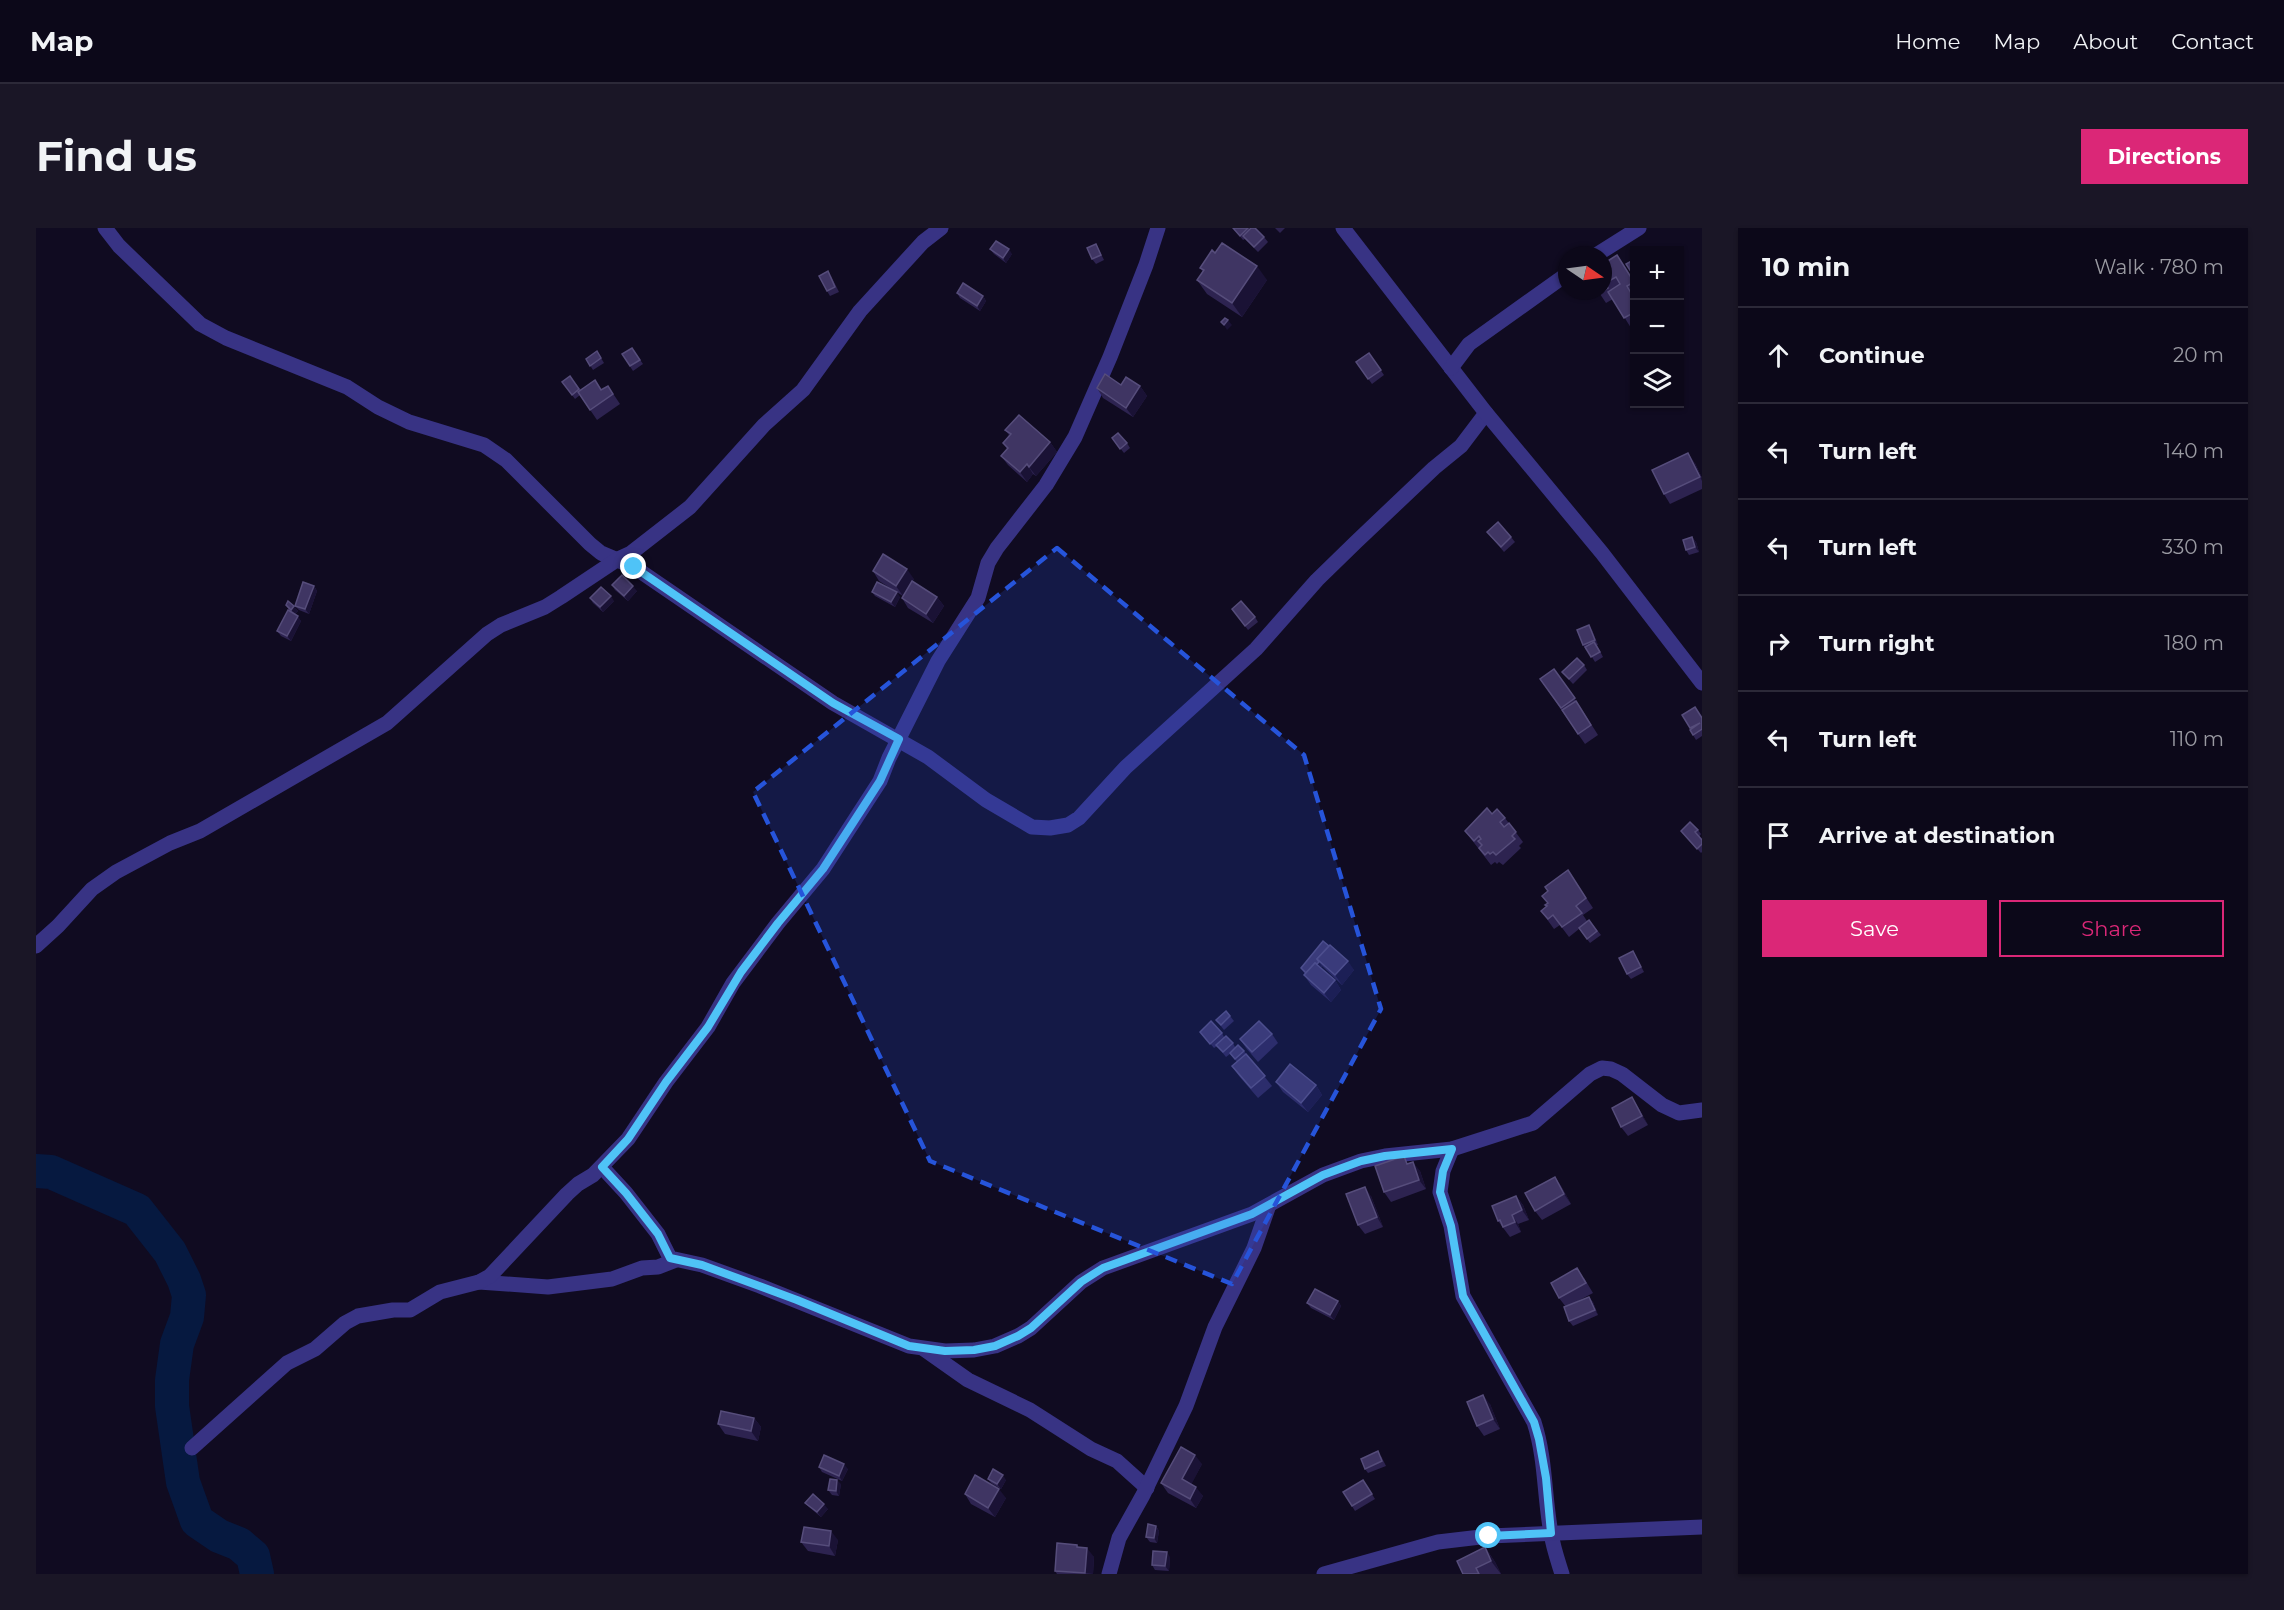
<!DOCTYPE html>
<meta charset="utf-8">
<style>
body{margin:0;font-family:Montserrat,sans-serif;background:#1a1626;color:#f1f3f6}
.controls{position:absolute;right:18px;top:18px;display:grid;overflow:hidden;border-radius:0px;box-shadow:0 2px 4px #0004}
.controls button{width:54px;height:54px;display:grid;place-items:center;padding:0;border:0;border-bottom:2px solid #2c2938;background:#0c0819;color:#f1f3f6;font:30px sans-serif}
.compass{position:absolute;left:1522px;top:18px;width:54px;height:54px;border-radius:50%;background:#0c0819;box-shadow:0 2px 4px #0004;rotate:103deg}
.stop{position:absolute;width:18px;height:18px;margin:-14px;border:4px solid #4fc3f7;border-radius:50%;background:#fff}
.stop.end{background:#4fc3f7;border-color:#fff;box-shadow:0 2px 6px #0008}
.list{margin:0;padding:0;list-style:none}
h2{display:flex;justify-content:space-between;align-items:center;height:78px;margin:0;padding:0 24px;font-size:26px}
h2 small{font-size:20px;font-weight:400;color:#9a9aa2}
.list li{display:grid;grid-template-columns:39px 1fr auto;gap:18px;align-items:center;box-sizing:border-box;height:96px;padding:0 24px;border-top:2px solid #2c2938}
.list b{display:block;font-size:22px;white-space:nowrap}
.list em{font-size:20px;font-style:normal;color:#9a9aa2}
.actions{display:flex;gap:12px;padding:18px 24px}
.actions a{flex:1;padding:14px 0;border:2px solid #db2777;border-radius:0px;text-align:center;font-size:21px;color:#db2777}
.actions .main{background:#db2777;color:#fff}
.icon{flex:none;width:33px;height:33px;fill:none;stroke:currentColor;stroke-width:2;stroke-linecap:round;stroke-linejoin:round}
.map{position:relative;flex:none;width:1666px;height:1346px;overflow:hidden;border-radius:0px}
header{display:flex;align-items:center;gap:36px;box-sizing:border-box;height:84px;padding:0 30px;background:#0c0819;border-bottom:2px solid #2c2938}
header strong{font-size:28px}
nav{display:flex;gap:33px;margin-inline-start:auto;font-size:21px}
.intro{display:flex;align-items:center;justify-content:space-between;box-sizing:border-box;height:144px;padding:0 36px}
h1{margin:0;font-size:42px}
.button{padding:15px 27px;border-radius:0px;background:#db2777;color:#fff;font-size:21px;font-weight:700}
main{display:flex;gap:36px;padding:0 36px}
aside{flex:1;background:#0c0819;border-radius:0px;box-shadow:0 2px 4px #0004}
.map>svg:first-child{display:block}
</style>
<header>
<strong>Map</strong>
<nav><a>Home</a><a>Map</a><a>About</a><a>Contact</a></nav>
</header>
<div class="intro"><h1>Find us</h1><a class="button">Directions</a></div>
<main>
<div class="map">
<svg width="1666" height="1346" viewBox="0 0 1666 1346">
<rect width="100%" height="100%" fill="#100b21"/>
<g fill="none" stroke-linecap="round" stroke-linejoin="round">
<!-- river -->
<polyline stroke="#061940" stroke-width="34" points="0,943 15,944 101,982 134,1024 148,1052 153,1067 151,1089 141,1116 136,1152 136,1178 147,1254 161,1293 183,1308 203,1316 217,1328 221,1346"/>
<!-- minor -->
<g stroke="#383384" stroke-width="15">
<polyline points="69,0 83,18 164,96 190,110 311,159 342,179 373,194 448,217 470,232 554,316 565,325 598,339 797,475 892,529 950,572 996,599 1014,600 1032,597 1043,590 1090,539 1220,421 1281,352 1320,314 1398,240 1425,218 1450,185"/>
<polyline points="1307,0 1450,185 1566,325 1666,455"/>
<polyline points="1560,27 1603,0"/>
<polyline points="1415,140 1433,116 1531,46"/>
<polyline points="0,718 22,698 56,661 80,644 134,615 164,603 351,495 451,406 465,397 509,379 525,369 582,331 595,325 654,279 728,197 767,162 824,83 887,14 905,0"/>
<path d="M1416 921 1407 943 1404 964 1415 998 1427 1068 1498 1194C1510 1231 1508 1268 1515 1305 1517 1319 1522 1333 1526 1346"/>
<polyline points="566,939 590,965 622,1006 634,1030 666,1037 724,1058 873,1118 909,1123 938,1122 959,1118 982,1108 995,1100 1045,1054 1067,1040 1216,986 1287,947 1325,933 1349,928 1416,921 1497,895 1554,846 1566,840 1575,841 1586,846 1626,877 1643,885 1666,882"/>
<polyline points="443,1054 512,1059 576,1051 606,1040 622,1039 640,1032"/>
<polyline points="888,1121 932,1152 994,1182 1055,1221 1081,1233 1111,1260"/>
<polyline points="156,1220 251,1135 279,1121 309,1095 322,1088 357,1082 374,1082 404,1064 443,1054 454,1048 531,966 542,956 557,947 592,911 630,854 672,799 697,755 742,695 787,641 844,553 853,530 902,433 942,370 952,335 961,320 1010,257 1039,209 1074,129 1110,37 1122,0"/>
<polyline points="1073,1346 1083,1310 1107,1267 1150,1178 1179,1099 1218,1020 1233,977"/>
<polyline points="1288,1346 1402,1314 1453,1308 1666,1299"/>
</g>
</g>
<!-- wall -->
<g fill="#2d2350">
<polygon points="1197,0 1212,0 1228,9 1232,14 1222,24 1209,11 1207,12"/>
<polygon points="1239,0 1249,0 1244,5"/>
<polygon points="1060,16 1068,32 1060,36 1056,31"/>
<polygon points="954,21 976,26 970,35 958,26"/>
<polygon points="1581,27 1599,54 1599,67 1597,68 1599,70 1599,98 1595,100 1577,71 1570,75 1562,63 1567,36"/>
<polygon points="1164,40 1231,52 1206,89 1171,66 1161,52 1167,44"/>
<polygon points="795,48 803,64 794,68 791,63"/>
<polygon points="921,65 947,68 950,73 944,83 924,70"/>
<polygon points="596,120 607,136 597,143 586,126"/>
<polygon points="561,123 568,135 557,142 550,131"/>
<polygon points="1333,125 1348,147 1336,156 1320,134"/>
<polygon points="534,148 545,162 559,152 566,162 572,158 584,176 561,192 544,167 539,171 526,154"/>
<polygon points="1085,157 1104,158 1111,168 1097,189 1067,170 1061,160"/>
<polygon points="969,202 1014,214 1021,224 1000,248 997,246 991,254 972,237 965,228 971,221 967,215 973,207"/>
<polygon points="1076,210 1091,215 1094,220 1088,225"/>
<polygon points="1659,235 1666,250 1666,261 1634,276 1628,266"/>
<polygon points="1451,304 1475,309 1479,314 1468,324"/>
<polygon points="1656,309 1660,314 1663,324 1653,327 1650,322"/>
<polygon points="837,343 878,351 869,365 901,369 908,378 897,395 872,380 866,370 867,368 843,353"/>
<polygon points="576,357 601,363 592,373 579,362"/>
<polygon points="278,358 281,363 273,386 263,382 259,378"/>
<polygon points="836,364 864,369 859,379 839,368"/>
<polygon points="554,370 578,373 567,384 557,375"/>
<polygon points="250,377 258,378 262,383 259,386 265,393 255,413 245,408 241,403 257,385 253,382"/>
<polygon points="1196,381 1219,389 1222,394 1212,402"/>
<polygon points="1556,402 1562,417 1561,417 1567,429 1559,434 1551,421 1550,422 1547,417"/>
<polygon points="1548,437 1551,442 1537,456 1526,444"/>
<polygon points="1518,441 1545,480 1562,507 1549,516 1504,451"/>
<polygon points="1646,487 1666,489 1666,508 1660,512 1654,502 1655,501"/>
<polygon points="1456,586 1469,590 1487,614 1483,618 1485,620 1467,637 1463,634 1461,636 1459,634 1455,637 1429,603"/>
<polygon points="1662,602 1665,606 1663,609 1666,612 1666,624 1665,625 1645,603"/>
<polygon points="1532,642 1557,680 1547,687 1551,693 1553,692 1565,707 1554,715 1543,701 1533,709 1524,697 1518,701 1505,683 1511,678 1512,675"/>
<polygon points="1287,713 1318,742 1306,757 1286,738 1285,740 1299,752 1305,762 1295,774 1275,757 1268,747 1269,746 1265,740"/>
<polygon points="1597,723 1608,744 1595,751 1591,746"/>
<polygon points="1194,788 1198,793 1188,802 1180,792"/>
<polygon points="1164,804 1186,805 1188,809 1197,815 1199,819 1208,823 1236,858 1222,870 1203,848 1196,838 1201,834 1194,826 1190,829 1181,818 1178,820"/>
<polygon points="1236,806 1242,815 1222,834 1210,820 1204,811"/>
<polygon points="1240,854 1280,857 1286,867 1272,884 1247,864"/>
<polygon points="1602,879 1612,897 1592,908 1585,899"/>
<polygon points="1373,935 1384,943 1390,961 1355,974 1348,964"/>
<polygon points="1519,949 1525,958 1535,976 1506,992 1499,983"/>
<polygon points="1335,968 1347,999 1329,1006 1322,997"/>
<polygon points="1480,968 1487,977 1493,992 1482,996 1485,1004 1474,1009 1462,993"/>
<polygon points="1548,1050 1557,1065 1538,1075 1553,1069 1557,1074 1562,1087 1537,1098 1533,1093 1530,1079 1523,1070"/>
<polygon points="1302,1073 1305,1078 1298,1092 1275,1080 1271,1075"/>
<polygon points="1454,1176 1464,1201 1448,1208 1441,1198"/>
<polygon points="718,1190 725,1199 722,1213 689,1206 682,1196"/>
<polygon points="1345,1228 1350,1238 1332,1245 1329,1241"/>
<polygon points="1166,1236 1155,1256 1167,1268 1160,1280 1132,1265 1125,1255"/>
<polygon points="783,1239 812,1241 806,1253 786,1244"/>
<polygon points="952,1251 970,1252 965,1261 955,1255"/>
<polygon points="1327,1252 1339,1271 1319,1283 1307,1264"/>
<polygon points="805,1256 803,1268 796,1267 792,1262"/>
<polygon points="929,1266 970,1270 959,1289 935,1276"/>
<polygon points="769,1275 792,1281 785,1289 773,1279"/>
<polygon points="1120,1298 1123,1303 1121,1315 1114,1314 1110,1309"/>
<polygon points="802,1312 799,1328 772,1323 765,1314"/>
<polygon points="1041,1317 1043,1319 1058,1329 1057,1346 1021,1346 1019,1343"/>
<polygon points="1449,1319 1459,1334 1465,1346 1427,1346"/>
<polygon points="1134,1329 1133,1343 1119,1342 1116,1337"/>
</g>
<!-- shaded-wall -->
<g fill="#1a1235">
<polygon points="973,21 976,26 970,35 967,30"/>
<polygon points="1221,38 1231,52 1206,89 1196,75"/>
<polygon points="947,68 950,73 944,83 941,78"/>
<polygon points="1192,92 1196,97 1191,102 1188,97"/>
<polygon points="1104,158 1111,168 1097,189 1090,180"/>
<polygon points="1014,214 1021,224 1000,248 993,239"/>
<polygon points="1652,225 1659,235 1666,250 1666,253"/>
<polygon points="991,236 997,246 991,254 984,244"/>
<polygon points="1656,309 1660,314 1663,324 1659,319"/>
<polygon points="871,341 878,351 867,368 860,358"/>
<polygon points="278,358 281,363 273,386 269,381"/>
<polygon points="597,358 601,363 592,373 588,368"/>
<polygon points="861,364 864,369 859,379 855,374"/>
<polygon points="575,368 578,373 567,384 564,379"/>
<polygon points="901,369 908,378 897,395 890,386"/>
<polygon points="258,378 262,383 259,386 255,382"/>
<polygon points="262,388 265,393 255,413 251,408"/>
<polygon points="1553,397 1556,402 1562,417 1559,412"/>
<polygon points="1312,733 1318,742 1306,757 1299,747"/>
<polygon points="1283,734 1286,738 1275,751 1272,747"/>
<polygon points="1299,752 1305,762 1295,774 1288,765"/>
<polygon points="1280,857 1286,867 1272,884 1265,875"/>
<polygon points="1596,869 1602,879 1612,897 1606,888"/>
<polygon points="1377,934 1384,943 1390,961 1383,952"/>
<polygon points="1519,949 1525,958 1535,976 1528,966"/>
<polygon points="1329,959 1335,968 1347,999 1341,989"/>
<polygon points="1480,968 1487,977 1493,992 1486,982"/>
<polygon points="1476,987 1482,996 1485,1004 1479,994"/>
<polygon points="1553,1069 1557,1074 1562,1087 1559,1082"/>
<polygon points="1302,1073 1305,1078 1298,1092 1294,1087"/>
<polygon points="1447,1167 1454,1176 1464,1201 1457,1191"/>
<polygon points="718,1190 725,1199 722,1213 715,1203"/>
<polygon points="1159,1227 1166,1236 1153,1261 1146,1251"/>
<polygon points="808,1236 812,1241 806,1253 803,1248"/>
<polygon points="967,1247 970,1252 965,1261 961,1256"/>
<polygon points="801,1252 805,1256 803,1268 800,1263"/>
<polygon points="1160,1259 1167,1268 1160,1280 1154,1271"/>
<polygon points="963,1261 970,1270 959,1289 952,1280"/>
<polygon points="788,1276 792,1281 785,1289 781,1284"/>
<polygon points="1120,1298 1123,1303 1121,1315 1118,1310"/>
<polygon points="795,1303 802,1312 799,1328 793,1318"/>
<polygon points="1449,1319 1459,1334 1465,1346 1455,1333"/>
<polygon points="1051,1320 1058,1329 1057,1346 1049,1345"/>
<polygon points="1131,1324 1134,1329 1133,1343 1129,1338"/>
</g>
<!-- building -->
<g fill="#3f3563" stroke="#564d7b" stroke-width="1.5">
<polygon points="1197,0 1212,0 1204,8"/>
<polygon points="1215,0 1219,0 1228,9 1218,19 1207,8"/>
<polygon points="960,13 973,21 967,30 954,21"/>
<polygon points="1186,15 1221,38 1196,75 1161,52 1168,42 1164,40 1176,22 1179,25"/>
<polygon points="1060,16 1065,27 1056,31 1051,20"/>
<polygon points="1581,27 1598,54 1591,58 1599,72 1599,84 1588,90 1572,64 1584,56 1580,49 1569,55 1572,60 1567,63 1567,36"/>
<polygon points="1599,31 1599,50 1590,36"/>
<polygon points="792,43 799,59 791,63 783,48"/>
<polygon points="927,55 947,68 941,78 921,65"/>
<polygon points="1189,90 1192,92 1188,97 1185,94"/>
<polygon points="596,120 604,132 594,138 586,126"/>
<polygon points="561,123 565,130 554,138 550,131"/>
<polygon points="1333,125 1345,142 1332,151 1320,134"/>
<polygon points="1069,146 1085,157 1090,149 1104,158 1090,180 1061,160"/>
<polygon points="534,148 543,161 536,167 526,154"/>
<polygon points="559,152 565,162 572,158 577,166 554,182 542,164"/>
<polygon points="983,187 1014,214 993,239 991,236 984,244 965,228 972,220 967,215 975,206 969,202"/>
<polygon points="1082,205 1091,215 1084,221 1076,210"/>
<polygon points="1652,225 1664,249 1628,266 1616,242"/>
<polygon points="1462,294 1475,309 1465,319 1451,304"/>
<polygon points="1656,309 1659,319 1650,322 1647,312"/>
<polygon points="847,326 871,341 860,358 837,343"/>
<polygon points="586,347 597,358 588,368 576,357"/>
<polygon points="876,353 901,369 890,386 866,370"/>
<polygon points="267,354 278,358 269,381 259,378"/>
<polygon points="841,354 861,364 855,374 836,364"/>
<polygon points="565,359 575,368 564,379 554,370"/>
<polygon points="252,373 258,378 255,382 250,377"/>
<polygon points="1205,373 1219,389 1209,398 1196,381"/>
<polygon points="252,382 262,388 251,408 241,403"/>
<polygon points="1553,397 1559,412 1547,417 1541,402"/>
<polygon points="1558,414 1564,424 1555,429 1549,419"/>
<polygon points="1541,430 1548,437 1533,451 1526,444"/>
<polygon points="1518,441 1539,470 1525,480 1504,451"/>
<polygon points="1540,473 1555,497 1542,506 1526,482"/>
<polygon points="1659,479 1666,490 1666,501 1657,507 1654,502 1664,495 1654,500 1646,487"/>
<polygon points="1451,580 1456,586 1461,581 1469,590 1464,594 1468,599 1473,595 1480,604 1476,608 1479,611 1460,627 1457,624 1454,626 1452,624 1449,627 1443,620 1446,617 1442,613 1445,611 1443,608 1438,613 1429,603"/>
<polygon points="1654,594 1662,602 1659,604 1666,612 1666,616 1661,621 1645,603"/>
<polygon points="1532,642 1550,670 1540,678 1546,685 1526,699 1517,687 1512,691 1505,683 1511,678 1509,677 1512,675 1506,668 1512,663 1509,659"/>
<polygon points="1553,692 1561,703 1551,711 1543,700"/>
<polygon points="1287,713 1293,718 1281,731 1283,734 1281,736 1279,735 1270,745 1265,740"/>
<polygon points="1294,717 1312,733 1299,747 1281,731"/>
<polygon points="1597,723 1605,739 1591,746 1583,730"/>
<polygon points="1279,735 1299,752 1288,765 1268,747"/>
<polygon points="1190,783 1194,788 1185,797 1180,792"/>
<polygon points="1175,793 1186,805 1174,816 1164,804"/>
<polygon points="1223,793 1236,806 1216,824 1204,811"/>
<polygon points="1190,808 1197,815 1187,824 1180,817"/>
<polygon points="1202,817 1208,823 1199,831 1194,825"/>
<polygon points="1210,826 1229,848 1215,860 1196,838"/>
<polygon points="1254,836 1280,857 1265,875 1240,854"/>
<polygon points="1596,869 1606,888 1585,899 1576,880"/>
<polygon points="1368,928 1371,936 1377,934 1383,952 1348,964 1339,938"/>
<polygon points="1519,949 1528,966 1499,983 1489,965"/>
<polygon points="1329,959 1341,989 1322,997 1310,966"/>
<polygon points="1480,968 1486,982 1476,987 1479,994 1467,999 1464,992 1462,993 1456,978"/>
<polygon points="1541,1040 1550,1055 1523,1070 1515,1055"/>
<polygon points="1279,1061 1302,1073 1294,1087 1271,1075"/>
<polygon points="1553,1069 1559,1082 1533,1093 1528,1079"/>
<polygon points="1447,1167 1457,1191 1441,1198 1431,1174"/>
<polygon points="685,1183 718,1190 715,1203 682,1196"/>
<polygon points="1145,1219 1159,1227 1146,1251 1160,1259 1154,1271 1125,1255"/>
<polygon points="1342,1223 1346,1233 1329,1241 1325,1231"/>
<polygon points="788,1227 808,1236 803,1248 783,1239"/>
<polygon points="957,1241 967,1247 961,1256 952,1251"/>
<polygon points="939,1247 963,1261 952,1280 929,1266"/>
<polygon points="794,1251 801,1252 800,1263 792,1262"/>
<polygon points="1327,1252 1336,1266 1316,1278 1307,1264"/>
<polygon points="777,1266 788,1276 781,1284 769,1275"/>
<polygon points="1112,1296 1120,1298 1118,1310 1110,1309"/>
<polygon points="768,1299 795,1303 793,1318 765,1314"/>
<polygon points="1021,1315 1041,1317 1041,1319 1051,1320 1049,1345 1019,1343"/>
<polygon points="1449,1319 1455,1333 1440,1340 1443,1346 1427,1346 1421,1333"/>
<polygon points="1117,1323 1131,1324 1129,1338 1116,1337"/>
</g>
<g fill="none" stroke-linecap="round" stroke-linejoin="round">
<!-- route -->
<polyline stroke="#4fc3f7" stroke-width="8" points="598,339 797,475 863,511 844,553 787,641 742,695 705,744 672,799 630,854 592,911 566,939 590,965 622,1006 634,1030 666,1037 761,1072 873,1118 909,1123 938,1122 959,1118 982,1108 995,1100 1045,1054 1067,1040 1216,986 1287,947 1325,933 1349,928 1416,921 1407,943 1404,964 1415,998 1427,1068 1498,1194 1503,1211 1510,1250 1515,1305 1453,1308"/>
</g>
<!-- marked area -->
<path fill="#2654da" fill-opacity="0.2" stroke="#2654da" stroke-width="4.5" stroke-dasharray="12 8" stroke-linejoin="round" d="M1021 320 1268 527 1345 781 1196 1056 894 933 717 564Z"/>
</svg>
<div class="controls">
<button>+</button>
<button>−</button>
<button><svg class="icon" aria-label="layers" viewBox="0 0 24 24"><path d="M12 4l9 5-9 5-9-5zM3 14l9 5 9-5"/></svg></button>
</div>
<svg class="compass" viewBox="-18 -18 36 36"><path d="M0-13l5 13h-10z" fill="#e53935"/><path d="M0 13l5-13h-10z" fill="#9a9aa2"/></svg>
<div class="stop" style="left:1453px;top:1308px"></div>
<div class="stop end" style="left:598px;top:339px"></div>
</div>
<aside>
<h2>10 min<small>Walk · 780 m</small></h2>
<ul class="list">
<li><svg class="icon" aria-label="ahead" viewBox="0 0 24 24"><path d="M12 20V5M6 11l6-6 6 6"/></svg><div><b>Continue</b></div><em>20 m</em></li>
<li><svg class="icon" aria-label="left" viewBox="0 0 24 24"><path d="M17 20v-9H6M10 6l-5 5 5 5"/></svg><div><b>Turn left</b></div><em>140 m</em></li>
<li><svg class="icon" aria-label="left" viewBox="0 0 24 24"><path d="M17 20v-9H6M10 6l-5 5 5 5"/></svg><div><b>Turn left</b></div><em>330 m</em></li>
<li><svg class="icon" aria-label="right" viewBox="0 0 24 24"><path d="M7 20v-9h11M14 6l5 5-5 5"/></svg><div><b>Turn right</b></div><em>180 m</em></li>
<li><svg class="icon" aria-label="left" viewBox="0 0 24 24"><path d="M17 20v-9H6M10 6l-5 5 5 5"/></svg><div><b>Turn left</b></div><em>110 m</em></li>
<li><svg class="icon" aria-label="arrive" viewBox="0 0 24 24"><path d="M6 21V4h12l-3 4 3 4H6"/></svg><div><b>Arrive at destination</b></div></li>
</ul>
<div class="actions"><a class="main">Save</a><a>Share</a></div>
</aside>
</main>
